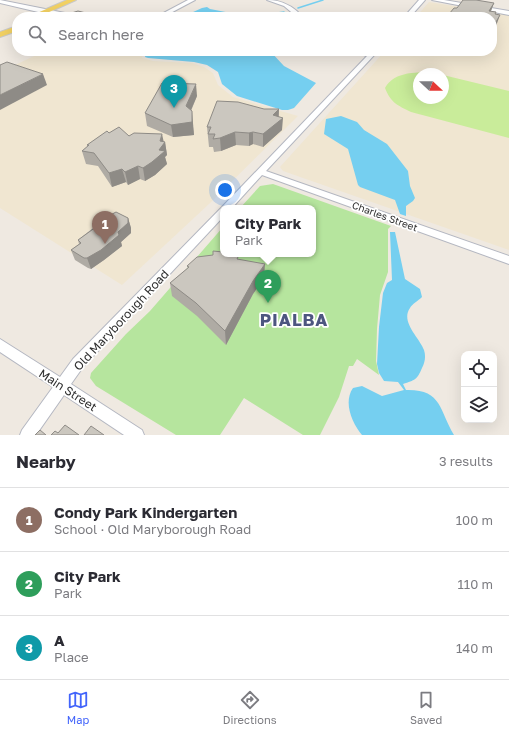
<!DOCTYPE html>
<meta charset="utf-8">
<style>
body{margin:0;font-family:"Golos Text",sans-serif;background:#f2f2f3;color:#2b2b33}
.controls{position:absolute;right:12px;bottom:12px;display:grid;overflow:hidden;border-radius:8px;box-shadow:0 4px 16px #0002}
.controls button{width:36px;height:36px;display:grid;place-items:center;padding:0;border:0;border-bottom:1px solid #e1e1e2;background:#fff;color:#2b2b33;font:20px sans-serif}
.compass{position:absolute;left:413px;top:68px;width:36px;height:36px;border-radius:50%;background:#fff;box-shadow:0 4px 16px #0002;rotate:112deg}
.you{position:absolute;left:225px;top:190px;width:14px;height:14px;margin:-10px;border:3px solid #fff;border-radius:50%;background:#1a73e8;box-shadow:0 0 0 6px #1a73e833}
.badge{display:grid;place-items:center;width:26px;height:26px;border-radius:50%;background:#4264fb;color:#fff;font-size:13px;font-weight:700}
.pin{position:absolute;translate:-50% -33px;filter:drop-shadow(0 1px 2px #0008)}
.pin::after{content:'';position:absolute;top:21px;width:14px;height:12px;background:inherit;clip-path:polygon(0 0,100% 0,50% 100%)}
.popup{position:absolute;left:220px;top:205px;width:96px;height:52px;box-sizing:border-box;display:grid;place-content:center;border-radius:8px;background:#fff;filter:drop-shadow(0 1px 3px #0005);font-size:13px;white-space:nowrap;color:#7c7c81}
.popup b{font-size:15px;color:#2b2b33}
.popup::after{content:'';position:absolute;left:50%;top:100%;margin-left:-8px;border:8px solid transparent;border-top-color:#fff}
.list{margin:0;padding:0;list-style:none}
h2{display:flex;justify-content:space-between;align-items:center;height:52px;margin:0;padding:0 16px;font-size:17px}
h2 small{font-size:13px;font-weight:400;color:#7c7c81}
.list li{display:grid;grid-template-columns:26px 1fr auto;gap:12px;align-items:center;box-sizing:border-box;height:64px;padding:0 16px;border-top:1px solid #e1e1e2}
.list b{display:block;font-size:15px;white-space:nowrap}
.list p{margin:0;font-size:13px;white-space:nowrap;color:#7c7c81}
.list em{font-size:13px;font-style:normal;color:#7c7c81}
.icon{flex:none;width:22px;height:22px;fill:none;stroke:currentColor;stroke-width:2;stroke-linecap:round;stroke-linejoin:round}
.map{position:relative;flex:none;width:509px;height:435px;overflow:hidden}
.search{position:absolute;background:#fff;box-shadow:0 4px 16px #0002;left:12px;right:12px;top:12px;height:44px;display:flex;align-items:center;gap:10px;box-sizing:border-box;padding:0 14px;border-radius:16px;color:#7c7c81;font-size:15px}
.sheet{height:244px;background:#fff}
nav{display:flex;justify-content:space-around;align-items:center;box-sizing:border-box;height:56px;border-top:1px solid #e1e1e2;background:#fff;font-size:11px;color:#7c7c81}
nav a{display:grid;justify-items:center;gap:2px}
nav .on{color:#4264fb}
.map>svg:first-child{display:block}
</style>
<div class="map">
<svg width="509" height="435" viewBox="0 0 509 435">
<rect width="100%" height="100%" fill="#efe9e1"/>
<!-- education -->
<g fill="#f0e6d1" fill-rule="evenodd">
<path d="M429 2 509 15V250L283 171 280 167 385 51H492V17H416ZM419 74H443V98H419Z"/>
<polygon points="45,51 144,51 142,58 153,61 192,63 204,67 213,73 218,85 233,97 298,116 209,204 122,285 0,208 0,72"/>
</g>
<!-- green -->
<polygon fill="#b6e59e" points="273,184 391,226 388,229 388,272 380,295 377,329 376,361 379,375 357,359 353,366 349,366 339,397 320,435 303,435 244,398 220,435 176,435 96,386 90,378 91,373 126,334 150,311 223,227 223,254 313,254 313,208 240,208 260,186"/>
<!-- pitch -->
<path fill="#c9ec9a" d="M423 72 437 74H419V98H443V75L509 91V138L411 112C397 105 391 103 385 88 393 74 408 73 423 72Z"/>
<!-- water -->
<g fill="#75cff0">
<polygon points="207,7 210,9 236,14 240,17 182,17 202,8"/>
<polygon points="146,51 270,51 284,66 316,83 294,108 288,110 282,110 237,96 222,84 218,72 207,65 194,62 148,58 145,57"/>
<polygon points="341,116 357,122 364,130 387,144 408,171 410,186 415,198 413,201 406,206 406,216 400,214 395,200 360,187 358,185 348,149 324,134 326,119"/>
<path d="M390 232H395L405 279 420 289 422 297C418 301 412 304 410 308 400 322 420 338 424 350 426 356 425 362 422 368 417 380 415 380 403 384L406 390C442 389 439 410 454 435H362C352 423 343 402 353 388L362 386 382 396 404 390 398 382 384 381 379 373 377 364 379 327 383 293 387 283 392 280Z"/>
</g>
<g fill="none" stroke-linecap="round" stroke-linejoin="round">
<!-- stream -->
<g stroke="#75cff0" stroke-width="1.5">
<polyline points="298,8 323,0"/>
<polyline points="250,17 284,12"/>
</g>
<!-- minor casing -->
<g stroke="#b4b7c1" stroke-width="2">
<g id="minor">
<polygon points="0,0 75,15 78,17 51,15 0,3"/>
<polygon points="188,0 195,0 163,17 156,17"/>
<path d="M267 0C282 0 293 6 303 17H297L284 6Z"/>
<polygon points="419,0 425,0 410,17 404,17"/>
<polygon points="432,0 444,0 509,11 509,15"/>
<polygon points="351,51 370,53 372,51 378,51 266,171 509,256 509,264 262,175 232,208 223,208 223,217 83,367 71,384 142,430 144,435 124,435 64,395 36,435 20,435 22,430 53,387 0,352 0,339 60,377 73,359 221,208 367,56"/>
</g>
</g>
<!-- major casing -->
<g stroke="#c9c9c9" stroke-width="2">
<g id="major">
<polygon points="67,0 76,0 38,17 28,17"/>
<polygon points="17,26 17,31 0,37 0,32"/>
</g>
</g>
<!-- minor -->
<use href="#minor" fill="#fff" fill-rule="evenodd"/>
<!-- major -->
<use href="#major" fill="#f2d163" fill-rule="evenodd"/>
</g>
<!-- wall -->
<g fill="#afaba4">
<polygon points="494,3 491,11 496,12 495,14 496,26 492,33 492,17 448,17 449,14 457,8"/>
<polygon points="197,96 191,111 194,135 173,137 147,126 145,113"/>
<polygon points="264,109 279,109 279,117 282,130 263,147 253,144 249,146 236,145 221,151 214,152 213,147 209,147 207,127"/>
<polygon points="109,133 165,142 167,155 165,157 167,164 155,175 145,181 140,179 128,185 126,182 112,187 98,166 86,164 82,151 87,147 87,145"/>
<polygon points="128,218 131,228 131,233 121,242 122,246 104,260 91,269 88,268 75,260 71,250 79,244 78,240 93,228 92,224"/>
<polygon points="240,260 264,278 253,294 226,345 197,316 172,296 170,283 188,268 187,266"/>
</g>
<!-- shaded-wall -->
<g fill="#8e8b86">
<polygon points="494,3 490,13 489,11"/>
<polygon points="90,14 90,17 82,17"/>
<polygon points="500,15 496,26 492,33 496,22"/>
<polygon points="43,74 47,85 0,110 0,95"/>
<polygon points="196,84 197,96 187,119 186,106"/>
<polygon points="279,109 278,121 283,118 282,130 263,147 263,134 273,115"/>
<polygon points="192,111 194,135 173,137 171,125"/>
<polygon points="235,132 236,145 221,151 220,138"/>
<polygon points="253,132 253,144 249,146 249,133"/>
<polygon points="162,134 164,143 165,142 167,155 165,157 167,164 155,175 145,181 143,168 159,150 160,141"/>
<polygon points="138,166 140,179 128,185 125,172"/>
<polygon points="122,169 126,182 112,187 109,173"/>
<polygon points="128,218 131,228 131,233 121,242 122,246 104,260 91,269 87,258 118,232"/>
<polygon points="265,264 264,278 253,294 226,345 225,331 253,281"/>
</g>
<!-- building -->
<g fill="#cbc7bf" stroke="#8e8b86">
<polygon points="463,0 476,0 494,3 489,11 496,12 495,14 500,15 496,22 492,22 492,17 467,17 449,14 454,8 457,8"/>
<polygon points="78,11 90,14 82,17 47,17 57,13 65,15"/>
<polygon points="7,62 43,74 0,95 0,65"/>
<polygon points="162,83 196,84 186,106 192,111 192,122 171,125 145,113"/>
<polygon points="217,101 238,102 264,109 279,109 273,115 283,118 263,134 253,132 249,133 235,132 220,138 213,139 215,134 208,134 211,127 207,127"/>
<polygon points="119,127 129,136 134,133 162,134 160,141 165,142 159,150 165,151 152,162 143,168 138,166 125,172 122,169 109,173 94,153 82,151 89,145 87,145 107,131 109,133"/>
<polygon points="116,212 128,218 128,223 118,232 119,235 101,250 87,258 84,258 71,250 81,243 78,240 96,227 92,224 102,217 103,219"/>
<polygon points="213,251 223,252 223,254 239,255 237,259 265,264 253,281 225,331 196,303 170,283 189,267 187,266 197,257 213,255"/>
<polygon points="65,425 79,435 51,435 55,431 58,433"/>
<polygon points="91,426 104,435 84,435"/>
<polygon points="40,430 46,435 35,435"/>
</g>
<g text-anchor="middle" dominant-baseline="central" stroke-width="3.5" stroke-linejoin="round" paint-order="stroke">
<!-- street labels -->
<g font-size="10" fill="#2e2e2e" stroke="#fff">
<text transform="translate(385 216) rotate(20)">Charles Street</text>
</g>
<!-- near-street labels -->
<g font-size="12" fill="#2e2e2e" stroke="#fff">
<text transform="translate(121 320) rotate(-47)">Old Maryborough Road</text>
<text transform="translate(68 390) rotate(33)">Main Street</text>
</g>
<!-- near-district labels -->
<g font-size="17" font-weight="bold" letter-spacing="1" fill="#4d5680" stroke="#fff">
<text x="294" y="319">PIALBA</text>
</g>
</g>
</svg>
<div class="controls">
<button><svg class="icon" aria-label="locate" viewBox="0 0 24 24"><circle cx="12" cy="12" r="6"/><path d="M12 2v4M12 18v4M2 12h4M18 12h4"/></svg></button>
<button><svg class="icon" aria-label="layers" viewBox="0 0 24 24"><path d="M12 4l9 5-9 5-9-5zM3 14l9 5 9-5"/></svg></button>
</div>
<svg class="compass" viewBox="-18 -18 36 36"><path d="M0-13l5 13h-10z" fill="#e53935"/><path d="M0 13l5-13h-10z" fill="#7c7c81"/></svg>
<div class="you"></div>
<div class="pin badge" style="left:105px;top:244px;background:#8d6e63">1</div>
<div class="pin badge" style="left:268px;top:303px;background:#2e9e5b">2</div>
<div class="popup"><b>City Park</b>Park</div>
<div class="pin badge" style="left:174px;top:108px;background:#0f9aa8">3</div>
<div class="search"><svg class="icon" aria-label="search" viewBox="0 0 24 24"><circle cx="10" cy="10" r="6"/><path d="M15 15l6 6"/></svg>Search here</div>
</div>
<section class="sheet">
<h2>Nearby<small>3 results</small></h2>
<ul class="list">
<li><span class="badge" style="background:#8d6e63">1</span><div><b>Condy Park Kindergarten</b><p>School · Old Maryborough Road</p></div><em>100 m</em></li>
<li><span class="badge" style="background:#2e9e5b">2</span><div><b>City Park</b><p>Park</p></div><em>110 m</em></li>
<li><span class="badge" style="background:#0f9aa8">3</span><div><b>A</b><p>Place</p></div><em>140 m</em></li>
</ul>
</section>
<nav>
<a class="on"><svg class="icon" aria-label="map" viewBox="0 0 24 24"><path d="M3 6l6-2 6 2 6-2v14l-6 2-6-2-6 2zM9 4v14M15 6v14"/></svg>Map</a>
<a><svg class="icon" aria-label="directions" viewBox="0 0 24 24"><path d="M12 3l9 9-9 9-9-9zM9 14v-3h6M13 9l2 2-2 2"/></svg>Directions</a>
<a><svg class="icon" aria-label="saved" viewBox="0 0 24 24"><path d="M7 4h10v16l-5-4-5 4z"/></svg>Saved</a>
</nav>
